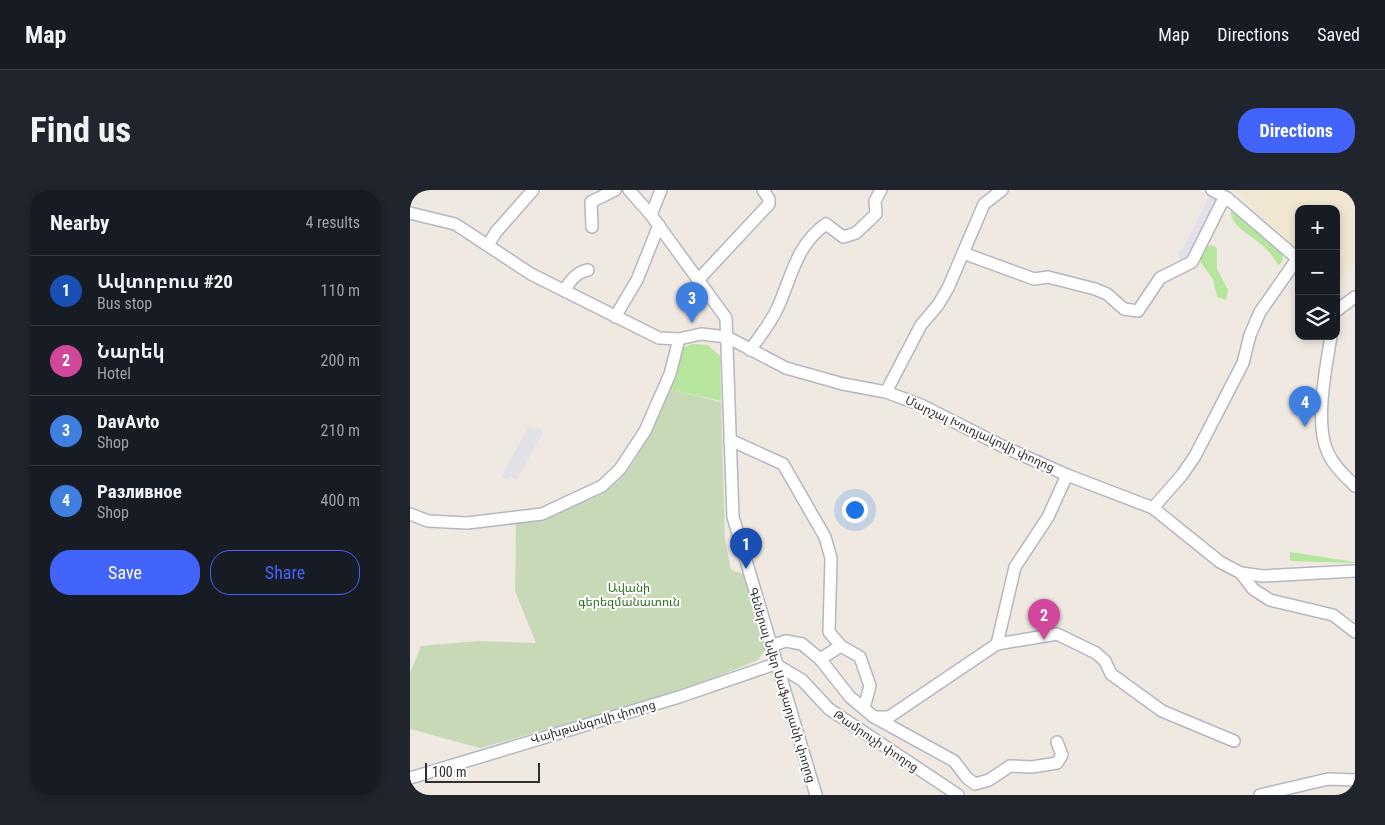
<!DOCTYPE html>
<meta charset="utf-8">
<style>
body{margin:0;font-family:"Roboto Condensed","Noto Sans Armenian",sans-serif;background:#20242c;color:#f1f3f6}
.controls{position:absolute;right:15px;top:15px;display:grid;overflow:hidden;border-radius:10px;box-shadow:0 2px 8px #0003}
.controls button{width:45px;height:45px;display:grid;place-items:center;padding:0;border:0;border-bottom:1px solid #363941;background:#171b24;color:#f1f3f6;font:25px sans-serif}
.scale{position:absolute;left:15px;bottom:12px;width:115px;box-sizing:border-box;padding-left:5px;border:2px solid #2e2e2e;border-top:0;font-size:14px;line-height:18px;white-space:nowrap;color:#2e2e2e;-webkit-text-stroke:4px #fff;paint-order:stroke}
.you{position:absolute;left:444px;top:319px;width:18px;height:18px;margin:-12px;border:4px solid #fff;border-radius:50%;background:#1a73e8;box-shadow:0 0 0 8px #1a73e833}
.badge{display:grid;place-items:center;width:32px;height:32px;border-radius:50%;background:#4264fb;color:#fff;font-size:16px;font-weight:700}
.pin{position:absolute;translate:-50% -41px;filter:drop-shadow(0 1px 2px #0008)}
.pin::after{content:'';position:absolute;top:26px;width:18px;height:15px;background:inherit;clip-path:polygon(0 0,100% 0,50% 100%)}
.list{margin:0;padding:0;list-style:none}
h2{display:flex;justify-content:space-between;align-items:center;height:65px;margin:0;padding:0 20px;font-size:21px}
h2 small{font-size:16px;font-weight:400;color:#9ea1a6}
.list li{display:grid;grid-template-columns:32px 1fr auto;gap:15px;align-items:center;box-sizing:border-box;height:70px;padding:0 20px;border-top:1px solid #363941}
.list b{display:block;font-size:19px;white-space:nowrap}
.list p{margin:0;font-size:16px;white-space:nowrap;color:#9ea1a6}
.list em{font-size:16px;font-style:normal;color:#9ea1a6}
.actions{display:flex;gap:10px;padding:15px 20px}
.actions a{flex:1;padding:11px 0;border:1px solid #4264fb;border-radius:20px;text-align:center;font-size:18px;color:#4264fb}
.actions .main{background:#4264fb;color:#fff}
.icon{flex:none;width:28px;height:28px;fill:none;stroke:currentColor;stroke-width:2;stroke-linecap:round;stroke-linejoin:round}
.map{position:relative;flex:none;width:945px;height:605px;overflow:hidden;border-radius:20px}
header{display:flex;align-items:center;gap:30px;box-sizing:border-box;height:70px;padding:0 25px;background:#171b24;border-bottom:1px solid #363941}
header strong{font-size:24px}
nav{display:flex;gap:28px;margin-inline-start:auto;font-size:18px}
.intro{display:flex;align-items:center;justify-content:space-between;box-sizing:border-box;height:120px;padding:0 30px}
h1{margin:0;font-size:35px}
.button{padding:12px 22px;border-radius:20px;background:#4264fb;color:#fff;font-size:18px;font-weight:700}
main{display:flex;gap:30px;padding:0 30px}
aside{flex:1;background:#171b24;border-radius:20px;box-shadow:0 2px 8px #0003}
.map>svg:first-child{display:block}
</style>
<header>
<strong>Map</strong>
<nav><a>Map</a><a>Directions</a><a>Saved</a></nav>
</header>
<div class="intro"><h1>Find us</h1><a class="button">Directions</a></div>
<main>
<aside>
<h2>Nearby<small>4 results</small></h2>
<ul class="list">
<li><span class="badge" style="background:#1a4fb4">1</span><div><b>Ավտոբուս #20</b><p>Bus stop</p></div><em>110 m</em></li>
<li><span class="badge" style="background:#d1479c">2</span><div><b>Նարեկ</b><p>Hotel</p></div><em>200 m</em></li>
<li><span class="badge" style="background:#3f7fe0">3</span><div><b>DavAvto</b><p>Shop</p></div><em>210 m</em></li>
<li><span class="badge" style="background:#3f7fe0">4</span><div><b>Разливное</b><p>Shop</p></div><em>400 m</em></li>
</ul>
<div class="actions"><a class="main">Save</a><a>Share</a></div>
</aside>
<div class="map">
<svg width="945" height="605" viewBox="0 0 945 605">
<rect width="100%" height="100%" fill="#efe9e1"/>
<!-- industrial -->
<g fill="#e3e1e8">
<polygon points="799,6 807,11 781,65 772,71 767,64 773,58"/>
<polygon points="119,236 126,240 128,237 134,240 107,290 100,286 98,290 91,287"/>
</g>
<!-- education -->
<polygon fill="#f0e6d1" points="824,0 931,0 945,13 945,71 926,92 926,19 889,19 889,61"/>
<!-- green -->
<g fill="#b6e59e">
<path d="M821 19 872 62 873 69 871 73 868 75C864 68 859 61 853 56 843 46 818 36 821 19Z"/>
<polygon points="801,55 807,58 807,79 818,100 816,110 807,107 803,89 789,70 794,58"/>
<polygon points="282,154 298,155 310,166 311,211 259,199 272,158"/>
<polygon points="880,362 945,372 945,373 880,371"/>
</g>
<!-- cemetery -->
<path fill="#c8d9b8" d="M259 199 311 212 315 350 321 380 335 384 355 460 348 470 265 504 70 558 0 539V483L11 456 68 451 126 453 105 401 106 331C139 322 184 316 209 290 233 265 245 230 259 199Z"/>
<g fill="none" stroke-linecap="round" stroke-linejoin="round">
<!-- minor casing -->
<g stroke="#b4b7c1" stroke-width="14">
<g id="minor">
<polyline points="219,0 241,25 316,128 323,327 406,605"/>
<polyline points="802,0 817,8 889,70"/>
<polyline points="0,23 45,34 121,84 249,148 269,149 291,144 317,147 376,178 433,194 476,202 511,215 592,256 657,285 743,318 810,372 831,383 853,386 945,381"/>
<polyline points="241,25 251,0"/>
<polyline points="182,37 181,12 205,0"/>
<polyline points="78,55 86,42 123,0"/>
<polyline points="553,63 624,89 638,87 685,99 697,104 714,119 728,121 750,88 782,72 811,14 817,8"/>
<polyline points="289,89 359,14 359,9 353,0"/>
<path d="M155 101C159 91 167 82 178 80"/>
<polyline points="926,121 945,107"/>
<polyline points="205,127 227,90 249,35"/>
<path d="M921 146C916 178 904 234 918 263 924 276 935 286 945 296"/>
<path d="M340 160C350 146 361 133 368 117 382 86 386 55 416 34L433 47 446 43 466 24 465 11 471 0"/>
<polyline points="476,202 511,135 528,115 538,98 574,14 592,0"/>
<polyline points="320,250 373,274 415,347 421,368 419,442 431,456 450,467 460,496 454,518"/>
<polyline points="743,318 772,285 785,266 833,173 840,145 850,122 887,69"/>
<polyline points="0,324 18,331 57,333 132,324 192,296 210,279 235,241 260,184 269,149"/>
<polyline points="831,383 843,399 860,410 923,425 945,442"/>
<polyline points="587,454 605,377 638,327 657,285"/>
<polyline points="360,456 376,451 392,454 410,469 440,507 464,527 544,571 557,588 565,594 579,590 600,576 622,577 647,573 652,565 647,552"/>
<polyline points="410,469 431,456"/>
<polyline points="365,474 392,490 419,519 548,605"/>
<polyline points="464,527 479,527 587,454 647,444 686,463 695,471 701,484 752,521 824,551"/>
<polyline points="0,588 269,507 365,474"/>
<polyline points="850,605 918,589 945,590"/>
</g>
</g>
<!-- minor -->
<use href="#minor" stroke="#fff" stroke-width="11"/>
</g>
<g text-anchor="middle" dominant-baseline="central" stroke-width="4" stroke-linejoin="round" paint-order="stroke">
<!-- street labels -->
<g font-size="12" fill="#2e2e2e" stroke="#fff">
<text transform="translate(570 244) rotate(25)">Մարշալ Խուդյակովի փողոց</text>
<text transform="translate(372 495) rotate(73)">Գեներալ Նվեր Սաֆարյանի փողոց</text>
<text transform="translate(183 532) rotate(-16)">Վախթանգովի փողոց</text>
<text transform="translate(466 551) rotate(34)">Թամրուչի փողոց</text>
</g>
<!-- park labels -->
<g font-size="12" fill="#2c6e1b" stroke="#fff">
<text x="219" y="398">Ավանի<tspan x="219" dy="14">գերեզմանատուն</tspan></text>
</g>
</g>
</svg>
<div class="controls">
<button>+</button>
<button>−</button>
<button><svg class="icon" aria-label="layers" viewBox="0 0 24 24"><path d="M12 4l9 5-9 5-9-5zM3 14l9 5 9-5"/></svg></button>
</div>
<div class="scale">100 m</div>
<div class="you"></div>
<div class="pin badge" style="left:336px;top:379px;background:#1a4fb4">1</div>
<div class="pin badge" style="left:634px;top:450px;background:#d1479c">2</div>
<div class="pin badge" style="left:282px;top:133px;background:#3f7fe0">3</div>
<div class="pin badge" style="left:895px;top:237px;background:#3f7fe0">4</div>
</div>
</main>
